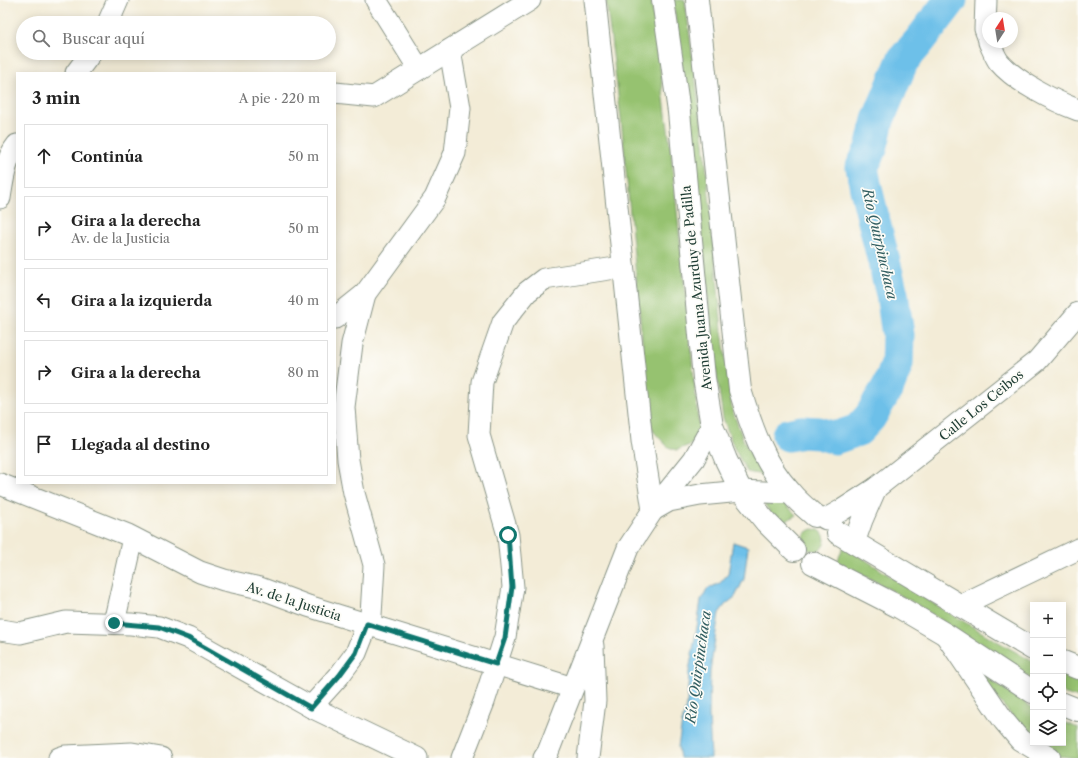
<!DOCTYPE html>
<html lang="es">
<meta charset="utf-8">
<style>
body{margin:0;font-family:"Libre Caslon Text",serif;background:#f2f2f2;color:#222}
.controls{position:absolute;right:12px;bottom:12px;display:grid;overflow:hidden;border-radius:0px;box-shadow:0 2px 10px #0003}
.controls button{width:36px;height:36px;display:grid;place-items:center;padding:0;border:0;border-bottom:1px solid #e0e0e0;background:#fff;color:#222;font:20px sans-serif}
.compass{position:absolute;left:982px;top:12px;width:36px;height:36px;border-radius:50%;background:#fff;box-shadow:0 2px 10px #0003;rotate:12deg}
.stop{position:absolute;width:12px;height:12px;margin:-9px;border:3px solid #0f766e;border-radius:50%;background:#fff}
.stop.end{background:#0f766e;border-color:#fff;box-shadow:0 1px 4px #0008}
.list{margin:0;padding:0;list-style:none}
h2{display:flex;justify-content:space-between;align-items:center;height:52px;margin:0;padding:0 16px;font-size:17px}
h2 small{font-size:13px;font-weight:400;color:#767676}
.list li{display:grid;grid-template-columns:26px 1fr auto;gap:12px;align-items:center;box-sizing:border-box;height:64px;margin:0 8px 8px;padding:0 8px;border:1px solid #e0e0e0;border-radius:0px}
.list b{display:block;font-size:15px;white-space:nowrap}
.list p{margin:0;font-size:13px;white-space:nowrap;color:#767676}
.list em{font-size:13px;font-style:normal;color:#767676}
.icon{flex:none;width:22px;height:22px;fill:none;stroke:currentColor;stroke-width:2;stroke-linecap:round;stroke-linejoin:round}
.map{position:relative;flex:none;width:1078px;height:758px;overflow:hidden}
.search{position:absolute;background:#fff;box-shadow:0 2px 10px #0003;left:16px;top:16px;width:320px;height:44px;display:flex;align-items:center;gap:10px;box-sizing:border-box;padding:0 14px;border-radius:22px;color:#767676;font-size:15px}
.panel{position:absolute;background:#fff;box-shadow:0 2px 10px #0003;left:16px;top:72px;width:320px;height:412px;border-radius:0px}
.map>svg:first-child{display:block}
</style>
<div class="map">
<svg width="1078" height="758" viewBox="0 0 1078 758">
<rect width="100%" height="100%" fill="#fdfcf7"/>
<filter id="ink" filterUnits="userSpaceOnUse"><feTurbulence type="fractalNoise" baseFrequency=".025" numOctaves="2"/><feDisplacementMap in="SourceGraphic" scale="8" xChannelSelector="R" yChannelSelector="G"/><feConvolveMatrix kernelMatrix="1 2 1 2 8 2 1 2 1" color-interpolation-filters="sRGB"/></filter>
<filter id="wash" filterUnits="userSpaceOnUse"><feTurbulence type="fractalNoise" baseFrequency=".012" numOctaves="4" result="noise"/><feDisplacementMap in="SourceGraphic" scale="16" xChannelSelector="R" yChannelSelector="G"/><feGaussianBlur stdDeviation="0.9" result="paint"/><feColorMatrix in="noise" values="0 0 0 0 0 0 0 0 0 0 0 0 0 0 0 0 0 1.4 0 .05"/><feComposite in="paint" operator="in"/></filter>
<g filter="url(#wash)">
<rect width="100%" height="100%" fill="#f3ecd7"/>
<!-- green -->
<g fill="#96c26f" stroke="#5a8052">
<polygon points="606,0 651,0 671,152 699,429 692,444 677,450 668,447 654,432 650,423 621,118"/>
<polygon points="673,0 685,0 704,143 722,330 732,409 744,442 754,460 763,475 747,472 734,448 723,418 714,355 695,161"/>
<polygon points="777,495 796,515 780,525 759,497"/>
<circle cx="814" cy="540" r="11"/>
<path d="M844 545C905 588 969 625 1033 662V680L916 604 869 578 836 565Z"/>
<polygon points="968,665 1033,708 1033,740"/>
<polygon points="1063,675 1078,681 1078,698 1063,693"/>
<polygon points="1063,722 1078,728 1078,758 1059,756 1037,743 1063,743"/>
</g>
<!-- water -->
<polygon fill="#6dc0e9" stroke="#467e8e" points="733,542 748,547 744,579 735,597 725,605 719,613 710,671 709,714 711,758 680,758 678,747 682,722 687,703 689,671 697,627 701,600 707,589 720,583 728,574"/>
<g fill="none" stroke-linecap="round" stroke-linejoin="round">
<!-- river -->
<polyline stroke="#6dc0e9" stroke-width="33" points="788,435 802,432 818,433 835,438 858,430 870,417 889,385 897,364 898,335 892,294 866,189 862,167 871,149 878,120 903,60 918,43 951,0"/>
</g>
</g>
<g filter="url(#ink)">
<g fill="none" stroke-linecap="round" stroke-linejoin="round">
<!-- minor casing -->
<g stroke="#899486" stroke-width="23">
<g id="minor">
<polyline points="376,0 419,69"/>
<polyline points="595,0 642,441 653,510"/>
<polyline points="986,0 985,29 988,37"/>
<polyline points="108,23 118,0"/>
<path d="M989 42C992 48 995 57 999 62 1016 82 1054 101 1078 110"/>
<polyline points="76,73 91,53"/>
<polyline points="335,93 374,97 530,0"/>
<path d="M0 198C3 180 5 160 17 145"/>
<polyline points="335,318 365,294 435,198 455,153 460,108 450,50"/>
<polyline points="0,484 128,535 200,572 224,580 260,588 308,606 573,688"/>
<polyline points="655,509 669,501 700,495 741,491 790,493"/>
<polyline points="826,519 842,510 876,488 1037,361 1078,313"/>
<polyline points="854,543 862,520 876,488"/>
<polyline points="959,606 1078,549"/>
<polyline points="114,623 133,538"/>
<polyline points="0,630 20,633 66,622 131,624 159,627 188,638 311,707 417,758"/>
<polyline points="945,634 1004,721 1020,740 1050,758"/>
<polyline points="311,707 339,676 356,653 371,615 374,565 354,493 348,460 344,407 352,344 365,294"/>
<polyline points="59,758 65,756 132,753 161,758"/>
<polyline points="462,758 484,702 505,637 513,587 508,535 479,435 482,382 503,322 527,292 544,279 622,267"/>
<polyline points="544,758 548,752 628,548 653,510 694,459 712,426"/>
<polyline points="588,758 595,701 593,646"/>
</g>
</g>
<!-- highway casing -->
<g stroke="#899486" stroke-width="24">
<g id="highway">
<polyline points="663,0 679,112 704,378 712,426 726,460 741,491 766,522 794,550"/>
<path d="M697 0 740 390C751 426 764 464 790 492 797 501 806 508 815 516"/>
<polyline points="838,533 1033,649"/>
<polyline points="813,563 899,607 945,634 1033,692"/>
<polyline points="1063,662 1078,668"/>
<polyline points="1063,704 1078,710"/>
</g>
</g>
<!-- minor -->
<use href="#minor" stroke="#fff" stroke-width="21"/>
<!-- highway -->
<use href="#highway" stroke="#fff" stroke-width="22"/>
</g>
</g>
<g fill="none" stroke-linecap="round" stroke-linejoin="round" filter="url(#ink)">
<!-- route -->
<polyline stroke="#0f766e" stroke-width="5" points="114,623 159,627 188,638 311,708 339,676 356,653 367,624 496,664 505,638 512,587 508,535"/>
</g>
<g text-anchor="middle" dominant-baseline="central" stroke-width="3.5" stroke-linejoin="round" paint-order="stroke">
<!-- street labels -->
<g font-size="13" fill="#1f3d34" stroke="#fdfcf7">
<text transform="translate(696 288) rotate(-96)">Avenida Juana Azurduy de Padilla</text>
<text transform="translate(981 405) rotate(-39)">Calle Los Ceibos</text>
<text transform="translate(294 601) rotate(18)">Av. de la Justicia</text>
</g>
<!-- water labels -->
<g font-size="14" font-style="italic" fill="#325e61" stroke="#fdfcf7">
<text transform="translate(880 244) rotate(77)">Río Quirpinchaca</text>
<text transform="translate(698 667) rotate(-82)">Río Quirpinchaca</text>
</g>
</g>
</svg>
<div class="controls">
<button>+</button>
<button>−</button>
<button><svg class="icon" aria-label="locate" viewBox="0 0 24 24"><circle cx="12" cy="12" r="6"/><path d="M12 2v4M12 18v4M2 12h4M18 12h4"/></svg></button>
<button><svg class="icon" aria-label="layers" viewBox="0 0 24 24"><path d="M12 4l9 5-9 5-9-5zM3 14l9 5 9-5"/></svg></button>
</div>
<svg class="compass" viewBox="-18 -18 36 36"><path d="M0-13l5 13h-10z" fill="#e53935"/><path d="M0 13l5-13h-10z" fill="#767676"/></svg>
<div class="stop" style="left:508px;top:535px"></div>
<div class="stop end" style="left:114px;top:623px"></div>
<div class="search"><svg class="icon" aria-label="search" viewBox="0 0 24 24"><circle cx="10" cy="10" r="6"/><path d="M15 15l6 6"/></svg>Buscar aquí</div>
<section class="panel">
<h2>3 min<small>A pie · 220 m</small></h2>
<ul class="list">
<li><svg class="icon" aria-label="ahead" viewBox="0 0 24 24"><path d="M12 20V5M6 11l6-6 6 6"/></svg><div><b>Continúa</b></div><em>50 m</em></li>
<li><svg class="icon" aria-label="right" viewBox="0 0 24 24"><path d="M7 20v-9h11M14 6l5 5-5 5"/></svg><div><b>Gira a la derecha</b><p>Av. de la Justicia</p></div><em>50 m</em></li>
<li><svg class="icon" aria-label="left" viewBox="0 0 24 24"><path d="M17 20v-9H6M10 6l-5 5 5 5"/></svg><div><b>Gira a la izquierda</b></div><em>40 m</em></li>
<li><svg class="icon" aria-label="right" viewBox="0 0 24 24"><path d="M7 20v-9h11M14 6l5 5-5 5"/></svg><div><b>Gira a la derecha</b></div><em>80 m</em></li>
<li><svg class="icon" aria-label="arrive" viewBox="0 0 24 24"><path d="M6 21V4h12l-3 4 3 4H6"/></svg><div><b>Llegada al destino</b></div></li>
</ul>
</section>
</div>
